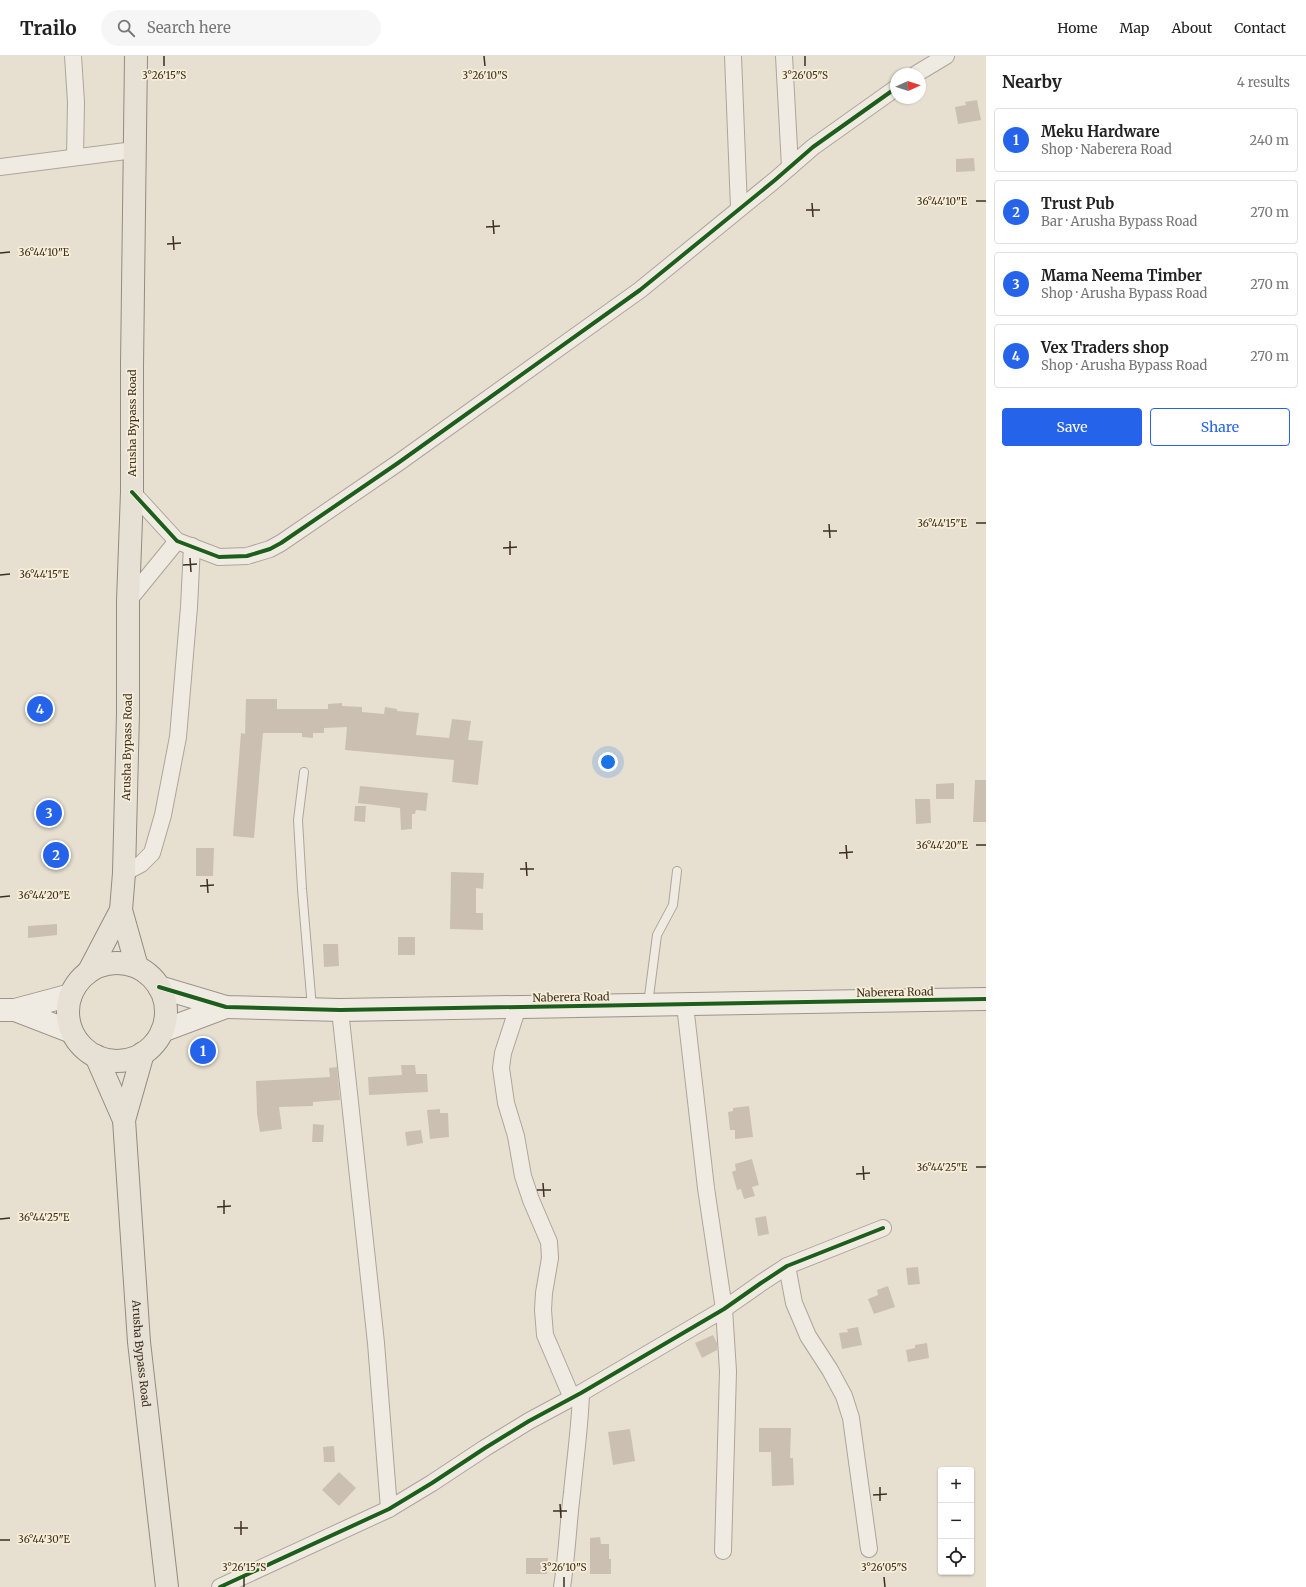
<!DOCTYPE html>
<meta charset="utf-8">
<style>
body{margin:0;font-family:Merriweather,serif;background:#f6f6f6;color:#222}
.controls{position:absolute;right:12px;bottom:12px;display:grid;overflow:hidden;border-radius:4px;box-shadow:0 1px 3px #0004}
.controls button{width:36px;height:36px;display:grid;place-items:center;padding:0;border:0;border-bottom:1px solid #e0e0e0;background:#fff;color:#222;font:20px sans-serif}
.compass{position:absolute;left:890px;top:12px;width:36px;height:36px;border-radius:50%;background:#fff;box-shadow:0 1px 3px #0004;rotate:87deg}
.you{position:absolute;left:608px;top:706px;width:14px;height:14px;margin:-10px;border:3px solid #fff;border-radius:50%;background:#1a73e8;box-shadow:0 0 0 6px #1a73e833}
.badge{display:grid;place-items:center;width:26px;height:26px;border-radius:50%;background:#2563eb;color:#fff;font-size:13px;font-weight:700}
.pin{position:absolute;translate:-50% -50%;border:2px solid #fff;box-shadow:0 1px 4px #0006}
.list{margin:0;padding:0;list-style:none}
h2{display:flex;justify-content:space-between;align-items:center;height:52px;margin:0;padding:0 16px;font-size:17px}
h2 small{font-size:13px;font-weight:400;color:#767676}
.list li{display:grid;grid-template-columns:26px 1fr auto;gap:12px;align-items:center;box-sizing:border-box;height:64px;margin:0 8px 8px;padding:0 8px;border:1px solid #e0e0e0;border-radius:4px}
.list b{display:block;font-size:15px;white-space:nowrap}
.list p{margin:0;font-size:13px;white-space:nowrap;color:#767676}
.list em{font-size:13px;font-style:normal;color:#767676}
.actions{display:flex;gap:8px;padding:12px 16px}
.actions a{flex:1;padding:9px 0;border:1px solid #2563eb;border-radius:4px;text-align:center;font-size:14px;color:#2563eb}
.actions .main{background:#2563eb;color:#fff}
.icon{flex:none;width:22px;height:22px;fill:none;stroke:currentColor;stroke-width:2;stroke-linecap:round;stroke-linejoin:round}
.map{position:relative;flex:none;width:986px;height:1531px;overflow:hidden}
header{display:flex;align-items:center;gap:24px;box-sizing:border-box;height:56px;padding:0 20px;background:#fff;border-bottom:1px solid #e0e0e0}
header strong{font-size:19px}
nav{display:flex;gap:22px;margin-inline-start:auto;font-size:14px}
.search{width:280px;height:36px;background:#f6f6f6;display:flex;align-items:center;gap:10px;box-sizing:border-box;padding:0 14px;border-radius:22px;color:#767676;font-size:15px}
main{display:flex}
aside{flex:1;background:#fff}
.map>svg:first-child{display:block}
</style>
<header>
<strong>Trailo</strong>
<div class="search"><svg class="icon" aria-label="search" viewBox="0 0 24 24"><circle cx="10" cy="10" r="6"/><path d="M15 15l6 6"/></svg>Search here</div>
<nav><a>Home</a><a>Map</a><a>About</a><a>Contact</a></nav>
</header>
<main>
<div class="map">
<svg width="986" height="1531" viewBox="0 0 986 1531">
<rect width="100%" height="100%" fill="#e7e0d1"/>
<!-- building -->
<g fill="#cbbfb2">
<polygon points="977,44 981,64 958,68 955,51 966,49 965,46"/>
<polygon points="974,102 975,115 956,116 956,103"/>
<polygon points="246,643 277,643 277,653 328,653 328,648 342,647 342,650 362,651 362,656 384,658 385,651 397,653 397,655 419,657 416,679 449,682 452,663 471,665 468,684 483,685 478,729 452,726 454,704 345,694 347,671 324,672 324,677 313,677 313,682 302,681 302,677 263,677 254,782 233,780 241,677 245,678"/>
<polygon points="975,724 986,724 986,766 973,766"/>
<polygon points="954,727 954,743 936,743 936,728"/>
<polygon points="360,730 428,737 426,755 416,754 415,758 412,758 412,773 401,774 400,752 358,747"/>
<polygon points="915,743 930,743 931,767 916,768"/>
<polygon points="355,750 366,750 365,766 354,765"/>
<polygon points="196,792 214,792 213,820 196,820"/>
<polygon points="451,816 484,817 483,833 476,832 476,857 483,857 483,874 450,873"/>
<polygon points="57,868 57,879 28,882 28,870"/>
<rect x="398" y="881" width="17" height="18"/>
<polygon points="323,888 338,888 339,910 324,911"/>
<polygon points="401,1009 415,1009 416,1018 427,1018 428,1036 369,1039 368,1021 402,1019"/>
<polygon points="337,1011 340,1044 313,1046 313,1050 279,1051 282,1073 260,1076 257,1058 256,1025 330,1021 329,1012"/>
<polygon points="749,1050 753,1081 735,1083 735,1074 730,1074 728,1056 733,1055 733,1052"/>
<polygon points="440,1053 440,1057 448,1057 449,1081 430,1083 427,1054"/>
<polygon points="313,1068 324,1069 323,1086 312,1086"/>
<polygon points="421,1074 423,1087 407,1090 405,1076"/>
<polygon points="752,1103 759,1129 752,1131 755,1140 744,1143 741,1133 737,1134 732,1116 736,1114 735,1108"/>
<polygon points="766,1160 769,1178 758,1180 755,1162"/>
<polygon points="918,1211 920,1228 908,1229 906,1212"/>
<polygon points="888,1230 895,1251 874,1258 868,1243 878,1239 877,1234"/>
<polygon points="858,1271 862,1289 842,1293 839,1277 848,1276 847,1273"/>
<polygon points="713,1279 717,1287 717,1294 702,1302 695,1287"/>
<polygon points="927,1287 929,1302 908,1306 906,1294 915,1292 915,1289"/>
<polygon points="759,1372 791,1372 790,1402 793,1402 794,1429 772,1430 771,1396 759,1396"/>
<polygon points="630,1373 635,1405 613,1409 608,1376"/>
<polygon points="334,1390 335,1406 324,1406 323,1391"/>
<polygon points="339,1416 356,1432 339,1450 322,1434"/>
<polygon points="600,1481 601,1488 609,1488 609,1503 611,1503 611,1518 590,1518 590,1482"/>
<polygon points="526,1502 548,1502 547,1518 526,1518"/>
</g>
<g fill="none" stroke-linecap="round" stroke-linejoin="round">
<!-- lane casing -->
<g stroke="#ada599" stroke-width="10">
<g id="lane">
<polyline points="304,716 298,764 302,833 312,952"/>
<polyline points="648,948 657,879 673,849 677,815"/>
</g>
</g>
<!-- street casing -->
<g stroke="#ada599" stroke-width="18">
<g id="street">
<polyline points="73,0 76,46 75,101"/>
<polyline points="733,0 739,152"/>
<polyline points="784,0 790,111"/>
<polyline points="916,18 946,0"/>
<polyline points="0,111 134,94"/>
<polyline points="132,436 177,485 219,501 247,500 270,493 281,487 398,407 640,234 775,124 813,91 896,32"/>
<polyline points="128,545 177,485"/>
<polyline points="124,817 141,808 152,797 163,759 178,681 189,551 192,490"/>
<polyline points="685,949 706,1132 724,1253 728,1315 723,1495"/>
<polyline points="518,951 503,997 501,1012 506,1047 516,1080 523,1120 531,1144 549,1186 550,1202 544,1237 543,1254 545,1279 572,1342"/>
<polyline points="340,954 376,1287 389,1453"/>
<polyline points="787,1210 794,1247 808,1280 830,1314 844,1340 851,1362 869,1493"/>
<polyline points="220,1531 389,1453 432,1427 485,1392 529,1365 581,1337 724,1253 761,1227 787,1210 883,1172"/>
<path d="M562 1531C567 1500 568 1468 572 1437 575 1404 580 1371 581 1337"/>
</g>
</g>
<!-- secondary casing -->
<g stroke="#9c958a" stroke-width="24">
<g id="secondary">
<polyline points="159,931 226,951 340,954 986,943"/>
<polyline points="0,954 15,954 71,939"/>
<polyline points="15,954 72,976"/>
<polyline points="162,975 226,951"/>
</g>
</g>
<!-- primary casing -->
<g stroke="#928b80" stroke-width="24">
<g id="primary">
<polyline points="136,0 132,310 132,436 128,545 128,658 124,817 121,854 137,911"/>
<circle cx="117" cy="956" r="49"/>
<polyline points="89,915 121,854"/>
<path id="s1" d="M96 1000 124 1064 139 1286 167 1531"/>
<polyline points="124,1064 143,997"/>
</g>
</g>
<!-- lane -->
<use href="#lane" stroke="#efebe3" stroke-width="8"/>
<!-- street -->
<use href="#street" stroke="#efebe3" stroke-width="16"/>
<!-- secondary -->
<use href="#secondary" stroke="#efebe3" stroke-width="22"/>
<!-- primary -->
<use href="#primary" stroke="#e6e1d4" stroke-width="22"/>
<!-- cycleway casing -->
<g stroke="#f7eed8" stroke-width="6">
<g id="cycleway">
<polyline points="132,436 177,485 219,501 247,500 270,493 281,487 398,407 640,234 775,124 813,91 896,32"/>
<polyline points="159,931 226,951 340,954 986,943"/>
<polyline points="220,1531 389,1453 432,1427 485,1392 529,1365 581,1337 724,1253 761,1227 787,1210 883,1172"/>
</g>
</g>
<!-- cycleway -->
<use href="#cycleway" stroke="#1b5e20" stroke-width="4"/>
</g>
<!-- ticks -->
<path fill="none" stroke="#3d2e20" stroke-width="1.5" d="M164 0V10M484 0 485 10M805 0V10M976 145H986M812 147 813 161M806 154H820M493 164 494 178M486 171 500 170M173 180 174 194M167 188 181 187M0 197 10 196M976 467H986M829 468 830 482M823 475H837M510 485V499M503 492 517 491M190 502 191 516M183 509 197 508M0 519 10 518M846 789 847 803M976 789H986M839 797 853 796M526 806 527 820M520 813H534M207 823 208 837M200 830 214 829M0 841 10 840M863 1110 864 1124M976 1111H986M856 1118 870 1117M543 1127 544 1141M537 1134H551M224 1144V1158M217 1151 231 1150M0 1163 10 1162M880 1431V1445M873 1439 887 1438M560 1448 561 1462M553 1455H567M241 1465V1479M234 1472H248M0 1484H10M244 1521V1531M564 1521V1531M884 1521 885 1531"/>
<g text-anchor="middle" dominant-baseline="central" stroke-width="3.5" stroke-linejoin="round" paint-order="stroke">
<!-- street labels -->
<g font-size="11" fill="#3d2e20" stroke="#f7eed8">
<text transform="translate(132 367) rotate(-90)">Arusha Bypass Road</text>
<text transform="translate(127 691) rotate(-89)">Arusha Bypass Road</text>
<text transform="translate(895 936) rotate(-1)">Naberera Road</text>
<text transform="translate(571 941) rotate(-1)">Naberera Road</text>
<text stroke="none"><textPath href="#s1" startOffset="304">Arusha Bypass Road</textPath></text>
</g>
</g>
<g font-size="10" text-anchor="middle" fill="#3d2e20" stroke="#f7eed8" stroke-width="3.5" stroke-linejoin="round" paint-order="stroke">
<text x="164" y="23">3°26'15"S</text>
<text x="485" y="23">3°26'10"S</text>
<text x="805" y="23">3°26'05"S</text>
<text x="942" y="149">36°44'10"E</text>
<text x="44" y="200">36°44'10"E</text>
<text x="942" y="471">36°44'15"E</text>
<text x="44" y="522">36°44'15"E</text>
<text x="942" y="793">36°44'20"E</text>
<text x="44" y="843">36°44'20"E</text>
<text x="942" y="1115">36°44'25"E</text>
<text x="44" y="1165">36°44'25"E</text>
<text x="44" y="1487">36°44'30"E</text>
<text x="244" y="1515">3°26'15"S</text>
<text x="564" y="1515">3°26'10"S</text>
<text x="884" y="1515">3°26'05"S</text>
</g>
</svg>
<div class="controls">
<button>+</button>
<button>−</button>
<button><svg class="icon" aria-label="locate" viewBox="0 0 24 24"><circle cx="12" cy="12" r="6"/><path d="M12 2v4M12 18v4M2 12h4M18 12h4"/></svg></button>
</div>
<svg class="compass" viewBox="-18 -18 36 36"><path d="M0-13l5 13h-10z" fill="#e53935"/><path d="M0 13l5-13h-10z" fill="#767676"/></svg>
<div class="you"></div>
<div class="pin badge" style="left:203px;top:995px">1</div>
<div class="pin badge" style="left:56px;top:799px">2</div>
<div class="pin badge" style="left:49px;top:757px">3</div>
<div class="pin badge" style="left:40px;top:653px">4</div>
</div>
<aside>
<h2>Nearby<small>4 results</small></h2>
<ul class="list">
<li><span class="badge">1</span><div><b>Meku Hardware</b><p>Shop · Naberera Road</p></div><em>240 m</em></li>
<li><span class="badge">2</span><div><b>Trust Pub</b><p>Bar · Arusha Bypass Road</p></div><em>270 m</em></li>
<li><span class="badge">3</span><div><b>Mama Neema Timber</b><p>Shop · Arusha Bypass Road</p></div><em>270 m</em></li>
<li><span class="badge">4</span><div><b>Vex Traders shop</b><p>Shop · Arusha Bypass Road</p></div><em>270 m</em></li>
</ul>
<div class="actions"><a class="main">Save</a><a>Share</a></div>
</aside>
</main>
